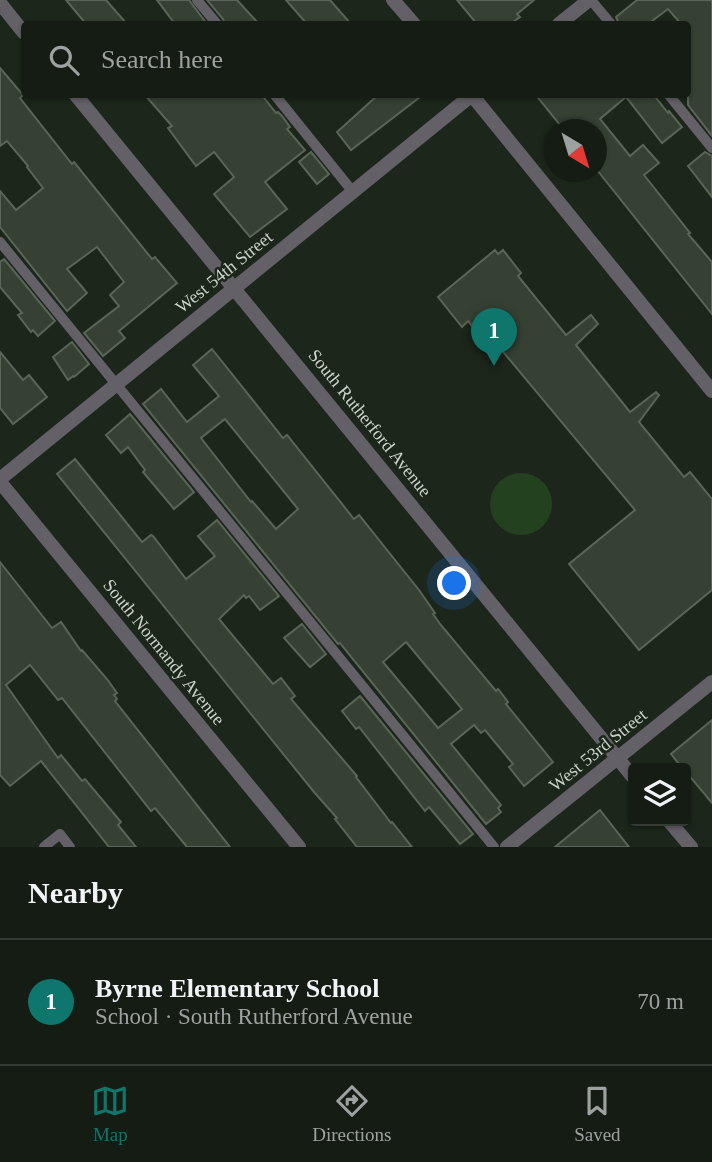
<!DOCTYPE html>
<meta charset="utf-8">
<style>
body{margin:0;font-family:"Times New Roman",serif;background:#222922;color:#f1f3f6}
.controls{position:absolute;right:21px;bottom:21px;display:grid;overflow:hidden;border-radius:7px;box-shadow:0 2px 5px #0004}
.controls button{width:63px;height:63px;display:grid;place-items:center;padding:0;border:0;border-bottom:2px solid #343a34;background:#151c14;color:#f1f3f6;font:35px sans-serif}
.compass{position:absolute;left:544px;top:119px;width:63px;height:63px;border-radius:50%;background:#151c14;box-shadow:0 2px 5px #0004;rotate:142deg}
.you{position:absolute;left:455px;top:584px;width:24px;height:24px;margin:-18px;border:5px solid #fff;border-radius:50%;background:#1a73e8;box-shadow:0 0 0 10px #1a73e833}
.badge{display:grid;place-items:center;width:46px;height:46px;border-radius:50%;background:#0f766e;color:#fff;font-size:23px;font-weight:700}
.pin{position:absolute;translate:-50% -58px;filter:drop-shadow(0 2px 4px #0008)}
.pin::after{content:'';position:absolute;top:37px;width:24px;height:21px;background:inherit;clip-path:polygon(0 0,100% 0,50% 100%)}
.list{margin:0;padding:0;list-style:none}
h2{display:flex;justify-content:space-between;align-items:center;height:91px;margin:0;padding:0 28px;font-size:30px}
h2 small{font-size:23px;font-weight:400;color:#9da1a0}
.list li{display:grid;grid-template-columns:46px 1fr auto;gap:21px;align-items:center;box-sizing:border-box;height:126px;padding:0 28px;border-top:2px solid #343a34}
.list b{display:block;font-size:26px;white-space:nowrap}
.list p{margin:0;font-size:23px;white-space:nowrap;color:#9da1a0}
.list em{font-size:23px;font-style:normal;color:#9da1a0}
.icon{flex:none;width:38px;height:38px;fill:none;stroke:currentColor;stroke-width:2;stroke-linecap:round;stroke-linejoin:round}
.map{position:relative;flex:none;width:712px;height:847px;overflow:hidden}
.search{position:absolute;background:#151c14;box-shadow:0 2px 5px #0004;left:21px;right:21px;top:21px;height:77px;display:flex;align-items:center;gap:18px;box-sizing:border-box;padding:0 24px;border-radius:7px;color:#9da1a0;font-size:26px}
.sheet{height:217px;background:#151c14}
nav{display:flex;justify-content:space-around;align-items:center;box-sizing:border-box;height:98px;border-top:2px solid #343a34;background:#151c14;font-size:19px;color:#9da1a0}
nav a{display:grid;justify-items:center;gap:4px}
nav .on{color:#0f766e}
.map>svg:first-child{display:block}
</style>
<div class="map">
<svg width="712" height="847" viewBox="0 0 712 847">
<rect width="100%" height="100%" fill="#1c261a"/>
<!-- green -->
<circle fill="#23401f" cx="521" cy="504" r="31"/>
<!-- building -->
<g fill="#364134" stroke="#596557" stroke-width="2" fill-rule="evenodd">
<polygon points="66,0 106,0 127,24 86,24"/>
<polygon points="157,0 189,0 207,24 175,24"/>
<polygon points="207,0 237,0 259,24 225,24 223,19"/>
<polygon points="286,0 330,0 351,24 307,24"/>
<polygon points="457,0 534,0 517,14 520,17 510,24 477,24"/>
<polygon points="637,0 712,0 712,136 688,105 688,24 681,24 668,9 648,24 619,24 616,17"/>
<polygon points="0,68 23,95 20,98 72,164 74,162 152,259 155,257 177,283 119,331 125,338 103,356 84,333 119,306 110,295 124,282 97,247 67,269 87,293 67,311 0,227 0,191 16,210 43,188 27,167 28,166 7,141 0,146"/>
<polygon points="144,94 261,94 276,113 278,112 282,116 290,127 287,129 305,150 265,182 287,209 250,237 214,194 234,177 214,152 196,166 168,128 172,126"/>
<polygon points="379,94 424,94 351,150 337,132"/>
<polygon points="535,94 653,94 668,113 669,111 682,127 662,143 626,97 600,119 630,156 643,145 659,163 644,175 690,233 688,234 712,262 712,314 597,170 597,130 564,130"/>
<polygon points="311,152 329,174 317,184 299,162"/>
<polygon points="705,152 712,156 712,197 688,166"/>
<polygon points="495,250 498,254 503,250 521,273 518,276 566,335 591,315 598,324 576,345 630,412 656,392 659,395 639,422 684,477 690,472 712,499 712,590 639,650 569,564 635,510 484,329 478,334 468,321 462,327 438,297"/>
<polygon points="4,259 55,321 38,336 33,330 31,332 18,315 22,313 0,287 0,262"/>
<polygon points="72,342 89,364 74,377 73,376 68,380 53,357"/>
<path d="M212 349 283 438 287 435 354 519 359 515 419 590 435 613 433 614 440 624 496 691 498 689 508 702 506 704 553 762 524 786 509 767 513 764 485 730 481 733 474 725 451 744 501 805 498 808 501 812 486 824 340 643 338 644 143 404 161 389 187 422 219 396 193 365ZM225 419 298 509 276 529 252 501 251 502 201 438ZM406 642 462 709 438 728 383 662Z"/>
<polygon points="0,352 23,380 29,375 47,397 13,424 0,408"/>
<polygon points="130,414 194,492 174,509 143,472 145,470 128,447 121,453 106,435"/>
<polygon points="75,459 142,542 151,535 153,536 186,579 215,556 198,536 217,520 279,596 260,610 249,596 246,598 244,595 219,619 273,684 281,678 295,696 291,699 357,776 356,777 391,823 392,822 412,847 357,847 335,819 337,818 314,792 57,474"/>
<polygon points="0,562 52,628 61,622 81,651 82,650 107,679 117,693 114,695 117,699 115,701 230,847 187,847 155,808 151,811 62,698 58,700 30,665 6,685 58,758 61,755 82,781 85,779 121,822 118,825 136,847 109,847 41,761 10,786 0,775"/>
<polygon points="302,624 326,654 310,667 284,638"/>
<polygon points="360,696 473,834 460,844 429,807 425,811 359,727 356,729 342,711"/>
<polygon points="712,720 712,803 686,772 686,768 682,768 671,754"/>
<polygon points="600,810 629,847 555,847"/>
</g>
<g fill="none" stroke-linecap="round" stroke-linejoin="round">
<!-- lane -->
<g stroke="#636067" stroke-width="10">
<polyline points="197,0 217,24"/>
<polyline points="591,0 611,24"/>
<polyline points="274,94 353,192"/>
<polyline points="668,94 712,148"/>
<polyline points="0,242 494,847"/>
<polyline points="44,847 60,834 70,847"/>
</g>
<!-- street -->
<g stroke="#636067" stroke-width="14">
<polyline points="393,0 414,24"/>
<polyline points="0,3 24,33"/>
<polyline points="559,24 589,0"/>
<polyline points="75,94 633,777"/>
<polyline points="471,94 712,391"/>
<polyline points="0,479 473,94"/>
<polyline points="0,482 299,847"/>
<polyline points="669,821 691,847"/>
<polyline points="507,847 712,682"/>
</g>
</g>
<g text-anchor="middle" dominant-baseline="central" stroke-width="5" stroke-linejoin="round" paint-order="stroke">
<!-- street labels -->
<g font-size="18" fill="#cdd4cc" stroke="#1c261a">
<text transform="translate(224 272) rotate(-39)">West 54th Street</text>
<text transform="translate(370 423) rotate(51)">South Rutherford Avenue</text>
<text transform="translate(164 652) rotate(51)">South Normandy Avenue</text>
<text transform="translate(598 750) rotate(-39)">West 53rd Street</text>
</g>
</g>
</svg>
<div class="controls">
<button><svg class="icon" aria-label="layers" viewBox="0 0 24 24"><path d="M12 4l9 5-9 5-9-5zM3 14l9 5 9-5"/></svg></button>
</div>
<svg class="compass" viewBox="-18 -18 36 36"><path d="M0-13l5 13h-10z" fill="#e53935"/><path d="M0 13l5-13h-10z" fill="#9da1a0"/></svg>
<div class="you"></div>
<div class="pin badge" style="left:494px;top:366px">1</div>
<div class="search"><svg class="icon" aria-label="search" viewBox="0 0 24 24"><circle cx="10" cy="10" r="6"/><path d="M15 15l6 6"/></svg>Search here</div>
</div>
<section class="sheet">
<h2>Nearby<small></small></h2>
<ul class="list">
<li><span class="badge">1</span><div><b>Byrne Elementary School</b><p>School · South Rutherford Avenue</p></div><em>70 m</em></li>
</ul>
</section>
<nav>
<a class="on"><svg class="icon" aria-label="map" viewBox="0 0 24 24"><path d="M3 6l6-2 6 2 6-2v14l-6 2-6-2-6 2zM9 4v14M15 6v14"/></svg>Map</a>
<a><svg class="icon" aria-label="directions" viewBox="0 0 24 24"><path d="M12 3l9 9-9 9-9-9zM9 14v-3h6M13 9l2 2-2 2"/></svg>Directions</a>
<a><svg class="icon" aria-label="saved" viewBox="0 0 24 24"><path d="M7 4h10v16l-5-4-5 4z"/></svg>Saved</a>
</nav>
